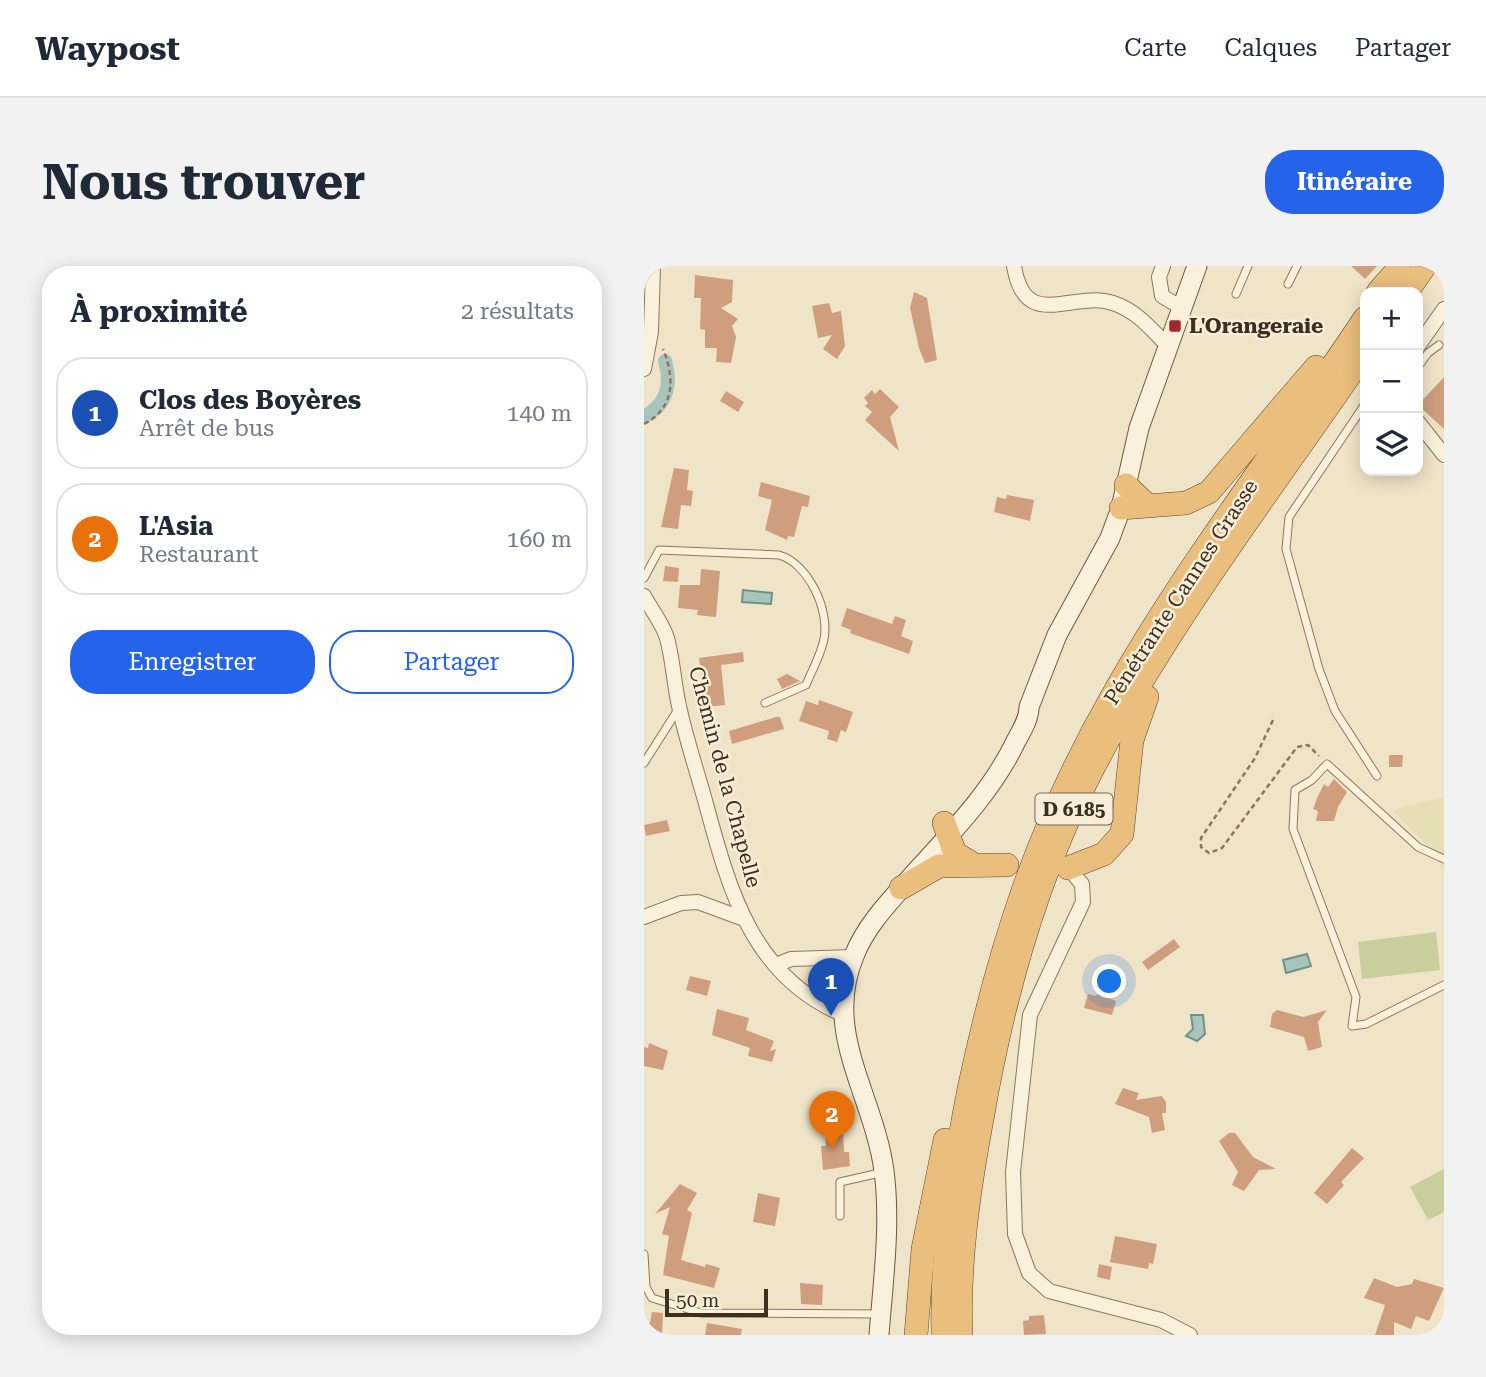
<!DOCTYPE html>
<html lang="fr">
<meta charset="utf-8">
<style>
body{margin:0;font-family:"Roboto Serif",serif;background:#f2f2f3;color:#1f2937}
.controls{position:absolute;right:21px;top:21px;display:grid;overflow:hidden;border-radius:14px;box-shadow:0 4px 18px #0003}
.controls button{width:63px;height:63px;display:grid;place-items:center;padding:0;border:0;border-bottom:2px solid #e0e1e3;background:#fff;color:#1f2937;font:35px sans-serif}
.scale{position:absolute;left:21px;bottom:18px;width:103px;box-sizing:border-box;padding-left:7px;border:4px solid #3d2e20;border-top:0;font-size:19px;line-height:24px;white-space:nowrap;color:#3d2e20;-webkit-text-stroke:5px #f7eed8;paint-order:stroke}
.you{position:absolute;left:466px;top:716px;width:24px;height:24px;margin:-18px;border:5px solid #fff;border-radius:50%;background:#1a73e8;box-shadow:0 0 0 10px #1a73e833}
.badge{display:grid;place-items:center;width:46px;height:46px;border-radius:50%;background:#2563eb;color:#fff;font-size:23px;font-weight:700}
.pin{position:absolute;translate:-50% -58px;filter:drop-shadow(0 2px 4px #0008)}
.pin::after{content:'';position:absolute;top:37px;width:24px;height:21px;background:inherit;clip-path:polygon(0 0,100% 0,50% 100%)}
.list{margin:0;padding:0;list-style:none}
h2{display:flex;justify-content:space-between;align-items:center;height:91px;margin:0;padding:0 28px;font-size:30px}
h2 small{font-size:23px;font-weight:400;color:#747a83}
.list li{display:grid;grid-template-columns:46px 1fr auto;gap:21px;align-items:center;box-sizing:border-box;height:112px;margin:0 14px 14px;padding:0 14px;border:2px solid #e0e1e3;border-radius:28px}
.list b{display:block;font-size:26px;white-space:nowrap}
.list p{margin:0;font-size:23px;white-space:nowrap;color:#747a83}
.list em{font-size:23px;font-style:normal;color:#747a83}
.actions{display:flex;gap:14px;padding:21px 28px}
.actions a{flex:1;padding:16px 0;border:2px solid #2563eb;border-radius:28px;text-align:center;font-size:24px;color:#2563eb}
.actions .main{background:#2563eb;color:#fff}
.icon{flex:none;width:38px;height:38px;fill:none;stroke:currentColor;stroke-width:2;stroke-linecap:round;stroke-linejoin:round}
.map{position:relative;flex:none;width:800px;height:1069px;overflow:hidden;border-radius:28px}
header{display:flex;align-items:center;gap:42px;box-sizing:border-box;height:98px;padding:0 35px;background:#fff;border-bottom:2px solid #e0e1e3}
header strong{font-size:33px}
nav{display:flex;gap:38px;margin-inline-start:auto;font-size:24px}
.intro{display:flex;align-items:center;justify-content:space-between;box-sizing:border-box;height:168px;padding:0 42px}
h1{margin:0;font-size:49px}
.button{padding:18px 32px;border-radius:28px;background:#2563eb;color:#fff;font-size:24px;font-weight:700}
main{display:flex;gap:42px;padding:0 42px}
aside{flex:1;background:#fff;border-radius:28px;box-shadow:0 4px 18px #0003}
.map>svg:first-child{display:block}
</style>
<header>
<strong>Waypost</strong>
<nav><a>Carte</a><a>Calques</a><a>Partager</a></nav>
</header>
<div class="intro"><h1>Nous trouver</h1><a class="button">Itinéraire</a></div>
<main>
<aside>
<h2>À proximité<small>2 résultats</small></h2>
<ul class="list">
<li><span class="badge" style="background:#1a4fb4">1</span><div><b>Clos des Boyères</b><p>Arrêt de bus</p></div><em>140 m</em></li>
<li><span class="badge" style="background:#e8710a">2</span><div><b>L'Asia</b><p>Restaurant</p></div><em>160 m</em></li>
</ul>
<div class="actions"><a class="main">Enregistrer</a><a>Partager</a></div>
</aside>
<div class="map">
<svg width="800" height="1069" viewBox="0 0 800 1069">
<rect width="100%" height="100%" fill="#f0e4c8"/>
<!-- farmland -->
<polygon fill="#e6deb5" points="800,531 800,607 791,588 749,544"/>
<!-- green -->
<g fill="#c9cf9b">
<polygon points="792,666 796,704 718,713 714,676"/>
<polygon points="800,903 800,946 784,954 766,921"/>
</g>
<!-- water -->
<g fill="#a9c4bc" stroke="#6f938a" stroke-width="2">
<polygon points="99,324 128,327 127,338 98,336"/>
<polygon points="663,688 667,700 642,707 639,694"/>
<polygon points="547,749 559,749 561,768 553,775 542,770 549,763"/>
</g>
<g fill="none" stroke-linecap="round" stroke-linejoin="round">
<!-- canal -->
<path stroke="#a9c4bc" stroke-width="14" d="M0 151C23 138 28 119 21 95"/>
</g>
<!-- building -->
<g fill="#cf9f7d">
<polygon points="707,0 733,0 721,13"/>
<polygon points="51,9 89,14 88,36 77,42 94,53 88,60 92,71 87,97 72,96 73,82 61,82 61,64 56,63 57,32 50,32"/>
<polygon points="270,26 283,32 293,94 281,97 275,82 266,42"/>
<polygon points="185,37 188,47 197,45 201,80 193,93 179,83 188,69 174,72 168,40"/>
<polygon points="800,111 800,163 774,139"/>
<polygon points="236,123 255,141 246,151 255,185 221,154 228,146 221,140 224,137 220,132 228,124 231,128"/>
<polygon points="82,125 100,136 94,146 76,135"/>
<polygon points="30,202 45,204 43,224 49,225 47,240 37,239 34,263 17,261"/>
<polygon points="117,216 166,230 164,241 158,240 150,271 144,270 143,274 121,264 128,234 114,230"/>
<polygon points="363,229 390,234 386,255 350,246 353,231 362,233"/>
<polygon points="21,300 35,302 34,316 19,315"/>
<polygon points="57,303 76,305 72,351 53,349 54,344 34,342 36,319 56,319"/>
<polygon points="203,342 248,358 251,350 262,354 257,370 269,375 265,388 206,367 207,364 197,360"/>
<polygon points="99,386 100,396 77,399 81,439 62,441 55,392"/>
<polygon points="143,408 156,415 138,423 133,413"/>
<polygon points="175,434 209,446 202,466 197,464 193,476 183,473 185,465 155,455 162,435 174,439"/>
<polygon points="132,451 136,451 140,463 88,478 85,465"/>
<polygon points="745,489 759,489 758,501 745,501"/>
<polygon points="690,513 703,526 694,541 690,555 672,555 674,545 669,543 673,532 680,518 684,521"/>
<polygon points="23,554 26,565 2,570 0,559"/>
<polygon points="530,673 536,681 504,704 498,696"/>
<polygon points="46,710 67,715 63,730 42,724"/>
<polygon points="444,728 452,730 453,728 472,735 468,749 440,742"/>
<polygon points="73,743 105,752 102,764 130,775 126,785 132,783 128,796 104,790 106,782 68,769"/>
<polygon points="633,744 659,751 683,744 674,756 678,781 664,785 660,771 626,761 628,748"/>
<polygon points="5,777 24,785 19,804 0,800 0,781 4,782"/>
<polygon points="479,822 495,827 492,834 518,830 522,836 522,847 518,847 521,864 508,867 505,851 471,838"/>
<polygon points="199,858 200,886 205,886 206,900 179,904 177,880 182,880 181,859"/>
<polygon points="585,867 591,867 609,891 632,903 615,904 600,925 588,919 594,906 575,875"/>
<polygon points="708,882 720,892 697,916 700,919 683,938 670,927"/>
<polygon points="36,918 53,927 43,944 48,947 37,994 61,1001 62,998 76,1002 70,1022 19,1009 25,970 18,968 26,941 11,948"/>
<polygon points="114,927 136,932 131,960 109,956"/>
<polygon points="471,970 513,978 509,998 505,997 504,1003 466,996"/>
<polygon points="455,998 468,1001 466,1014 453,1011"/>
<polygon points="730,1012 753,1021 768,1018 770,1013 800,1022 785,1055 772,1050 767,1063 750,1056 750,1069 731,1069 741,1039 720,1032"/>
<polygon points="156,1017 179,1019 178,1039 157,1038"/>
<polygon points="8,1046 19,1047 18,1069 0,1069 0,1057 6,1057"/>
<polygon points="400,1049 402,1068 380,1069 379,1055 385,1054 385,1050"/>
<polygon points="63,1057 98,1063 97,1069 61,1069"/>
</g>
<g fill="none" stroke-linecap="round" stroke-linejoin="round">
<!-- service casing -->
<g stroke="#8d765c" stroke-width="9">
<g id="service">
<polyline points="644,18 653,0"/>
<polyline points="592,28 604,0"/>
<polyline points="774,101 784,87 795,79"/>
<polyline points="721,138 645,251 642,283 675,403 691,445 733,510"/>
<path d="M0 312 15 284 135 289C164 297 186 344 180 373 177 389 168 404 162 419L121 437"/>
<polyline points="0,497 35,442"/>
<polyline points="800,593 774,581 683,498 668,514 651,524 649,563 712,731 708,760 722,758 800,719"/>
<polyline points="196,950 196,916 240,906"/>
<polyline points="0,988 2,1021 8,1032 57,1047 236,1048"/>
</g>
</g>
<!-- minor casing -->
<g stroke="#8d765c" stroke-width="16">
<g id="minor">
<path d="M370 0C381 67 427 24 469 37 493 45 507 63 524 80"/>
<polyline points="519,0 515,11 518,30 538,42"/>
<polyline points="774,80 800,43"/>
<polyline points="0,103 7,66 9,0"/>
<polyline points="774,156 800,189"/>
<path d="M0 330C7 343 19 358 23 372 29 394 30 418 35 440 42 473 53 505 62 538 85 623 108 710 198 748"/>
<polyline points="424,602 438,618 439,636 386,749 369,906 371,968 385,1007 405,1025 517,1054 546,1069"/>
<polyline points="0,651 37,637 54,636 100,653"/>
<polyline points="132,699 147,693 209,691"/>
</g>
</g>
<!-- secondary casing -->
<g stroke="#6f573f" stroke-width="21">
<path id="secondary" d="M235 1069C239 1016 247 958 240 905 230 829 178 767 210 690 222 659 247 634 269 609 306 568 348 526 372 475 378 464 385 453 385 441L413 369 466 272 477 242 495 162 553 0"/>
</g>
<!-- trunk casing -->
<g stroke="#5b4430" stroke-width="24">
<g id="trunk">
<polyline points="734,26 755,2"/>
<polyline points="763,26 781,0"/>
<polyline points="482,219 503,239"/>
<polyline points="477,242 542,237 565,226 672,101"/>
<polyline points="300,557 311,587 329,598"/>
<polyline points="424,602 460,588 478,568 488,474 503,431"/>
<polyline points="257,622 295,600 363,599"/>
<polyline points="272,1069 279,983 301,874"/>
<path d="M299 1069C297 987 309 903 325 823 356 676 395 558 470 427 544 296 638 177 721 52"/>
<path d="M317 1069C314 997 325 923 338 853 358 737 389 621 442 516 519 363 625 228 721 87"/>
</g>
</g>
<!-- path -->
<g stroke="#8d765c" stroke-width="2.5" stroke-dasharray="5 3.5" stroke-linecap="butt">
<path d="M0 158C31 142 31 112 19 83"/>
<polyline points="629,454 611,492 557,572 557,581 565,587 578,582 653,481 664,479 675,490"/>
</g>
<!-- service -->
<use href="#service" stroke="#faf1dc" stroke-width="7"/>
<!-- minor -->
<use href="#minor" stroke="#faf1dc" stroke-width="14"/>
<!-- secondary -->
<use href="#secondary" stroke="#faf1dc" stroke-width="19"/>
<!-- trunk -->
<use href="#trunk" stroke="#eabe7c" stroke-width="23"/>
</g>
<!-- markers -->
<rect fill="#9e2a2b" stroke="#f7eed8" stroke-width="2.5" x="524" y="53" width="14" height="14" rx="3.5"/>
<g text-anchor="middle" dominant-baseline="central" stroke-width="5" stroke-linejoin="round" paint-order="stroke">
<!-- shield labels -->
<rect fill="#f7eed8" stroke="#756857" stroke-width="2" x="391.5" y="527.5" width="77" height="31" rx="5"/>
<g font-size="19" font-weight="bold" fill="#3d2e20">
<text x="430" y="543">D 6185</text>
</g>
<!-- poi labels -->
<g font-size="21" font-weight="bold" fill="#3d2e20" stroke="#f7eed8" text-anchor="start">
<text x="545" y="60">L'Orangeraie</text>
</g>
<!-- street labels -->
<g font-size="21" fill="#3d2e20" stroke="#f7eed8">
<text transform="translate(537 326) rotate(-57)">Pénétrante Cannes Grasse</text>
<text transform="translate(81 511) rotate(75)">Chemin de la Chapelle</text>
</g>
</g>
</svg>
<div class="controls">
<button>+</button>
<button>−</button>
<button><svg class="icon" aria-label="layers" viewBox="0 0 24 24"><path d="M12 4l9 5-9 5-9-5zM3 14l9 5 9-5"/></svg></button>
</div>
<div class="scale">50 m</div>
<div class="you"></div>
<div class="pin badge" style="left:187px;top:750px;background:#1a4fb4">1</div>
<div class="pin badge" style="left:188px;top:883px;background:#e8710a">2</div>
</div>
</main>
